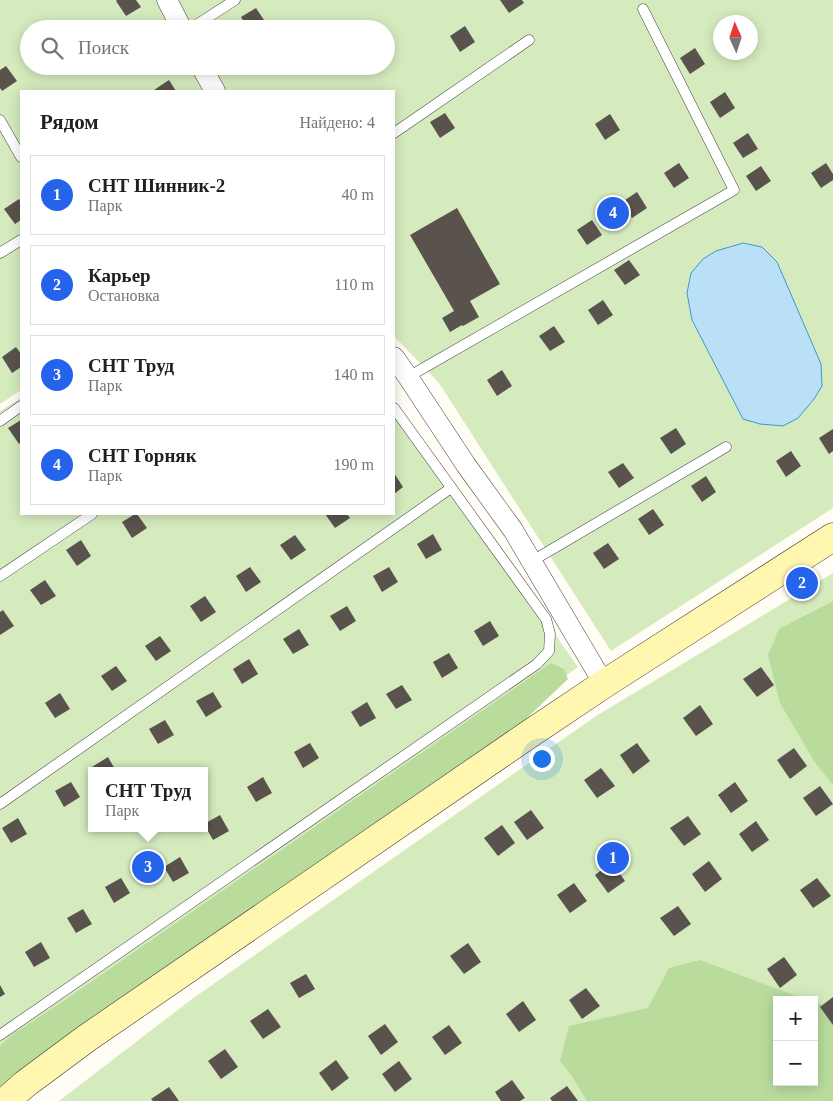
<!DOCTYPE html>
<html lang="ru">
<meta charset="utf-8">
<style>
body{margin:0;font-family:Georgia,serif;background:#f2f2f2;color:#202124}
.controls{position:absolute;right:15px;bottom:15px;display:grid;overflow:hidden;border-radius:0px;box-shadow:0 2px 12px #0003}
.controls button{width:45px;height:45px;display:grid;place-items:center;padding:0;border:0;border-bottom:1px solid #e0e0e0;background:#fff;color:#202124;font:25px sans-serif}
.compass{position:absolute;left:713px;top:15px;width:45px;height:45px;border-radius:50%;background:#fff;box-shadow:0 2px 12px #0003;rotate:357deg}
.you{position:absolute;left:541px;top:758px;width:18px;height:18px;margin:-12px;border:4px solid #fff;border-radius:50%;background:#1a73e8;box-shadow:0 0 0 8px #1a73e833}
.badge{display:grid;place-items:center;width:32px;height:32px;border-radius:50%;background:#2563eb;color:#fff;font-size:16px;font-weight:700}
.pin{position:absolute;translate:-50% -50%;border:2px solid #fff;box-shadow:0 1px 5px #0006}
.popup{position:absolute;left:88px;top:767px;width:120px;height:65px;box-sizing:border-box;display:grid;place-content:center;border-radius:0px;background:#fff;filter:drop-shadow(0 1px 4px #0005);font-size:16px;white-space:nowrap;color:#757577}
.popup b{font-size:19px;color:#202124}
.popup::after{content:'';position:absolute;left:50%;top:100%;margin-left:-10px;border:10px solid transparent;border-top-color:#fff}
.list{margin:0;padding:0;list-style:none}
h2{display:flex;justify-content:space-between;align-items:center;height:65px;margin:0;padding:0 20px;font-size:21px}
h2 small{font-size:16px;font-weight:400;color:#757577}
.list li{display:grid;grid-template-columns:32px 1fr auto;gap:15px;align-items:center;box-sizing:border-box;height:80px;margin:0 10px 10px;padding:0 10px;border:1px solid #e0e0e0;border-radius:0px}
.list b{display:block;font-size:19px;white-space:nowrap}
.list p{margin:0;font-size:16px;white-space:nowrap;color:#757577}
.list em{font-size:16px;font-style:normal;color:#757577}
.icon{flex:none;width:28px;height:28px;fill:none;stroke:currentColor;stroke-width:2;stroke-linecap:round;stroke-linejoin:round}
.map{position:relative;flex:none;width:833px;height:1101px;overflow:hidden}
.search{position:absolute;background:#fff;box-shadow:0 2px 12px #0003;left:20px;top:20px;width:375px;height:55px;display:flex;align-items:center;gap:12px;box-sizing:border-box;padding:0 18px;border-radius:28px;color:#757577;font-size:19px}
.panel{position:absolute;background:#fff;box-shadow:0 2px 12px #0003;left:20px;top:90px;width:375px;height:425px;border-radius:0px}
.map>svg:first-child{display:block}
</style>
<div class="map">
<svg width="833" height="1101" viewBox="0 0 833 1101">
<rect width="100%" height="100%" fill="#fffdf5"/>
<!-- green -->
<g fill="#d5ebbd" fill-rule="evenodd">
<path d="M0 0H833V508L611 651 439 383 394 336V91H21V390L0 404ZM720 22H750V52H720ZM29 29H386V66H29Z"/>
<path d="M21 398V514H394V406L578 667 13 1067 0 1080V411ZM92 771H204V828H92Z"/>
<path d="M833 573V1101H59L192 999 596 716ZM777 1000H814V1082H777Z"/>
</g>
<!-- forest -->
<g fill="#b9dc9c">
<polygon points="833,601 833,785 814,761 780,703 768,655 779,629"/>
<polygon points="551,663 564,669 568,679 508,736 0,1088 0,1046 10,1036 62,1002"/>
<polygon points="700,960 807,1000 777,1000 777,1082 814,1082 814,1002 833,1009 833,1101 587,1101 571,1075 560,1061 569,1026 648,1008 669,968"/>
</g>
<!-- water -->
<polygon fill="#b9e0f7" stroke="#3f96cf" points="743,243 762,247 777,262 821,364 822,386 814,399 798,418 783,426 760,424 743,419 692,320 687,293 691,273 703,259 716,251"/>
<!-- building -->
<g fill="#5a524d">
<polygon points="117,0 136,0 141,7 126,16 116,1"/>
<polygon points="500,0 522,0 524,3 509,13"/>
<polygon points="256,8 266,23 257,29 248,29 241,17"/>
<polygon points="465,26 475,42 460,52 450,36"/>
<polygon points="695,48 705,64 690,74 680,58"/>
<polygon points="6,66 17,81 2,91 0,88 0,70"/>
<polygon points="169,80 176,91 155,91 154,90"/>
<polygon points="725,92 735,108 720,118 710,102"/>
<polygon points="445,113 455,128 440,138 430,122"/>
<polygon points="610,114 620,130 605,140 595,124"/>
<polygon points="748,133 758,149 743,158 733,143"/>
<polygon points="679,163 689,178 674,188 664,173"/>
<polygon points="826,163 833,174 833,180 821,188 811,173"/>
<polygon points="761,166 771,181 756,191 746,176"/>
<polygon points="637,192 647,208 632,218 622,202"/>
<polygon points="19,199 21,202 21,220 15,224 4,209"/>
<polygon points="457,208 500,284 470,301 479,317 463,326 462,325 450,332 442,318 454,311 410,235"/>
<polygon points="592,220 602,235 587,245 577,230"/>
<polygon points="629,260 640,275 625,285 614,270"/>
<polygon points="603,300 613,315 598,325 588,310"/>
<polygon points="554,326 565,342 550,351 539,336"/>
<polygon points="16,347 21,354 21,367 12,373 2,357"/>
<polygon points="502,370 512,386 497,396 487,380"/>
<polygon points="21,420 21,442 19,444 8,428"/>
<polygon points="676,428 686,444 671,454 660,438"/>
<polygon points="833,429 833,451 829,454 819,438"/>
<polygon points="791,451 801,466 786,477 776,461"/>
<polygon points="623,463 634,478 619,488 608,472"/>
<polygon points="394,473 403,487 394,494"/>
<polygon points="706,476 716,492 702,502 691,486"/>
<polygon points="653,509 664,525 649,535 638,519"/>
<polygon points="135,514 137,514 147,528 132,538 122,522"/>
<polygon points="325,514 347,514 350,518 335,528"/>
<polygon points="433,534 442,550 426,559 417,544"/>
<polygon points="295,535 306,550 291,560 280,545"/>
<polygon points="81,540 91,556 77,566 66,550"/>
<polygon points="608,543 619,559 604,569 593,553"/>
<polygon points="250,567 261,582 246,592 236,576"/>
<polygon points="389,567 398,582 382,592 373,576"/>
<polygon points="45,580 56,596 41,605 30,590"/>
<polygon points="205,596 216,612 201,622 190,606"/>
<polygon points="347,606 356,621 340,631 330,616"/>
<polygon points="3,610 14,626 0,635 0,612"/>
<polygon points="490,621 499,636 483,646 474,631"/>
<polygon points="299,629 309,645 293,654 283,639"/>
<polygon points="160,636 171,651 156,661 145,646"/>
<polygon points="449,653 458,668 442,678 433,662"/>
<polygon points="249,659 258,674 242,684 233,669"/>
<polygon points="116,666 127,681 112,691 101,676"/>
<polygon points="761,667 774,685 757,697 743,679"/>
<polygon points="402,685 412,700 396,709 386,694"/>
<polygon points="213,692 222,707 206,717 196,701"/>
<polygon points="60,693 70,709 55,718 45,703"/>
<polygon points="367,702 376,718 360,727 351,712"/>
<polygon points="700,705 713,724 696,736 683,718"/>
<polygon points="165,720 174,735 158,744 149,729"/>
<polygon points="310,743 319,758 303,768 294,752"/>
<polygon points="637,743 650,761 633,774 620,755"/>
<polygon points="794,748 807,766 790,779 777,760"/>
<polygon points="108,757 116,771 94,771 92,767"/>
<polygon points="601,768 615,786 597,798 584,780"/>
<polygon points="263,777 272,793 256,802 247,787"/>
<polygon points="71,782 80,797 64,807 55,791"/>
<polygon points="735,782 748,801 731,813 718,795"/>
<polygon points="820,786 833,804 816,816 803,798"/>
<polygon points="531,810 544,828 527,840 514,822"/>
<polygon points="220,815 229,831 213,840 204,824"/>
<polygon points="688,816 701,834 684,846 670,828"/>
<polygon points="18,818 27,834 11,843 2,828"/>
<polygon points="756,821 769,840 752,852 739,834"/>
<polygon points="502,825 515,843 498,856 484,838"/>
<polygon points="180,857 189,873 173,882 164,867"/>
<polygon points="709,861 722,879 705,892 692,874"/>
<polygon points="612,862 625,881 608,893 595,875"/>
<polygon points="121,878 130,893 114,903 105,887"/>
<polygon points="817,878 831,896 813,908 800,890"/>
<polygon points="574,883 587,901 570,913 557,895"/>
<polygon points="678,906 691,924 674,936 660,918"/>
<polygon points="83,909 92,924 76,933 67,918"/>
<polygon points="41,942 50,958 34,967 25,952"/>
<polygon points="468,943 481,962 464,974 450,956"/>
<polygon points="784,957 797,975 780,988 767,969"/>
<polygon points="306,974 315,989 299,998 290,983"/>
<polygon points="0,985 5,994 0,997"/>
<polygon points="586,988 600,1006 582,1019 569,1000"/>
<polygon points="833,997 833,1025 820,1007"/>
<polygon points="523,1001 536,1020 519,1032 506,1014"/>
<polygon points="268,1009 281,1027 263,1039 250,1021"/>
<polygon points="385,1024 398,1042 381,1055 368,1036"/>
<polygon points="449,1025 462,1043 445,1055 432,1037"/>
<polygon points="225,1049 238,1067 221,1079 208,1061"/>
<polygon points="336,1060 349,1078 332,1091 319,1073"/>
<polygon points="399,1061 412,1079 395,1092 382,1074"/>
<polygon points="512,1080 525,1098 520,1101 501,1101 495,1092"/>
<polygon points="567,1086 578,1101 552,1101 550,1098"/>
<polygon points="169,1087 179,1101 153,1101 151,1099"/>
</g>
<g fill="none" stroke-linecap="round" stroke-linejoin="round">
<!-- lane casing -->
<g stroke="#444" stroke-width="11">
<g id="lane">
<polyline points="190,29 235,0"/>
<polyline points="0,120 21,157"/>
<polyline points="394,133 529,40"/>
<polyline points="0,253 21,240"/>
<polyline points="408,377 734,190 643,9"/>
<polyline points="0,421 21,406"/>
<polyline points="532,561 726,447"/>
<polyline points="0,576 92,514"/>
<polyline points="0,804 451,488"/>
<polyline points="0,1035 537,664 549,651 550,634 546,619 394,408"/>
</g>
</g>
<!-- street casing -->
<g stroke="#444" stroke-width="21">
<g id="street">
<polyline points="167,0 182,29"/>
<polyline points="201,66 215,91"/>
<polyline points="394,357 408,377 466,465 513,530 604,684"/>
</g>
</g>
<!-- secondary casing -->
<g stroke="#333" stroke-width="29">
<polyline id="secondary" points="6,1101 25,1084 87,1038 528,735 604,684 833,537"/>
</g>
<!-- lane -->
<use href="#lane" stroke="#fff" stroke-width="10"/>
<!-- street -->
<use href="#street" stroke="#fff" stroke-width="20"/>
<!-- secondary -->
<use href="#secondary" stroke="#fff6b0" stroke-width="28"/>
</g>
</svg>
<div class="controls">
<button>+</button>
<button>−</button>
</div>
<svg class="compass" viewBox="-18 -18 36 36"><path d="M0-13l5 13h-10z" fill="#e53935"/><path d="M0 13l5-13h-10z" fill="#757577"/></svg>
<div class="you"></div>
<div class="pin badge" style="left:613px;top:858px">1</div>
<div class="pin badge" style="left:802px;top:583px">2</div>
<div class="pin badge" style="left:148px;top:867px">3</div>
<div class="popup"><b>СНТ Труд</b>Парк</div>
<div class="pin badge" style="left:613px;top:213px">4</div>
<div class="search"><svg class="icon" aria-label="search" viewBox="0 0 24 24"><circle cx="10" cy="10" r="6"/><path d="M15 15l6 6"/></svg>Поиск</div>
<section class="panel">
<h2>Рядом<small>Найдено: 4</small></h2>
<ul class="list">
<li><span class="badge">1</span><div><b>СНТ Шинник-2</b><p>Парк</p></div><em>40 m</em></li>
<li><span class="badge">2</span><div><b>Карьер</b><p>Остановка</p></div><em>110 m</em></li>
<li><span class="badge">3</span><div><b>СНТ Труд</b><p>Парк</p></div><em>140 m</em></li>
<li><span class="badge">4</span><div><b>СНТ Горняк</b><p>Парк</p></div><em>190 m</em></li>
</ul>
</section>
</div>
